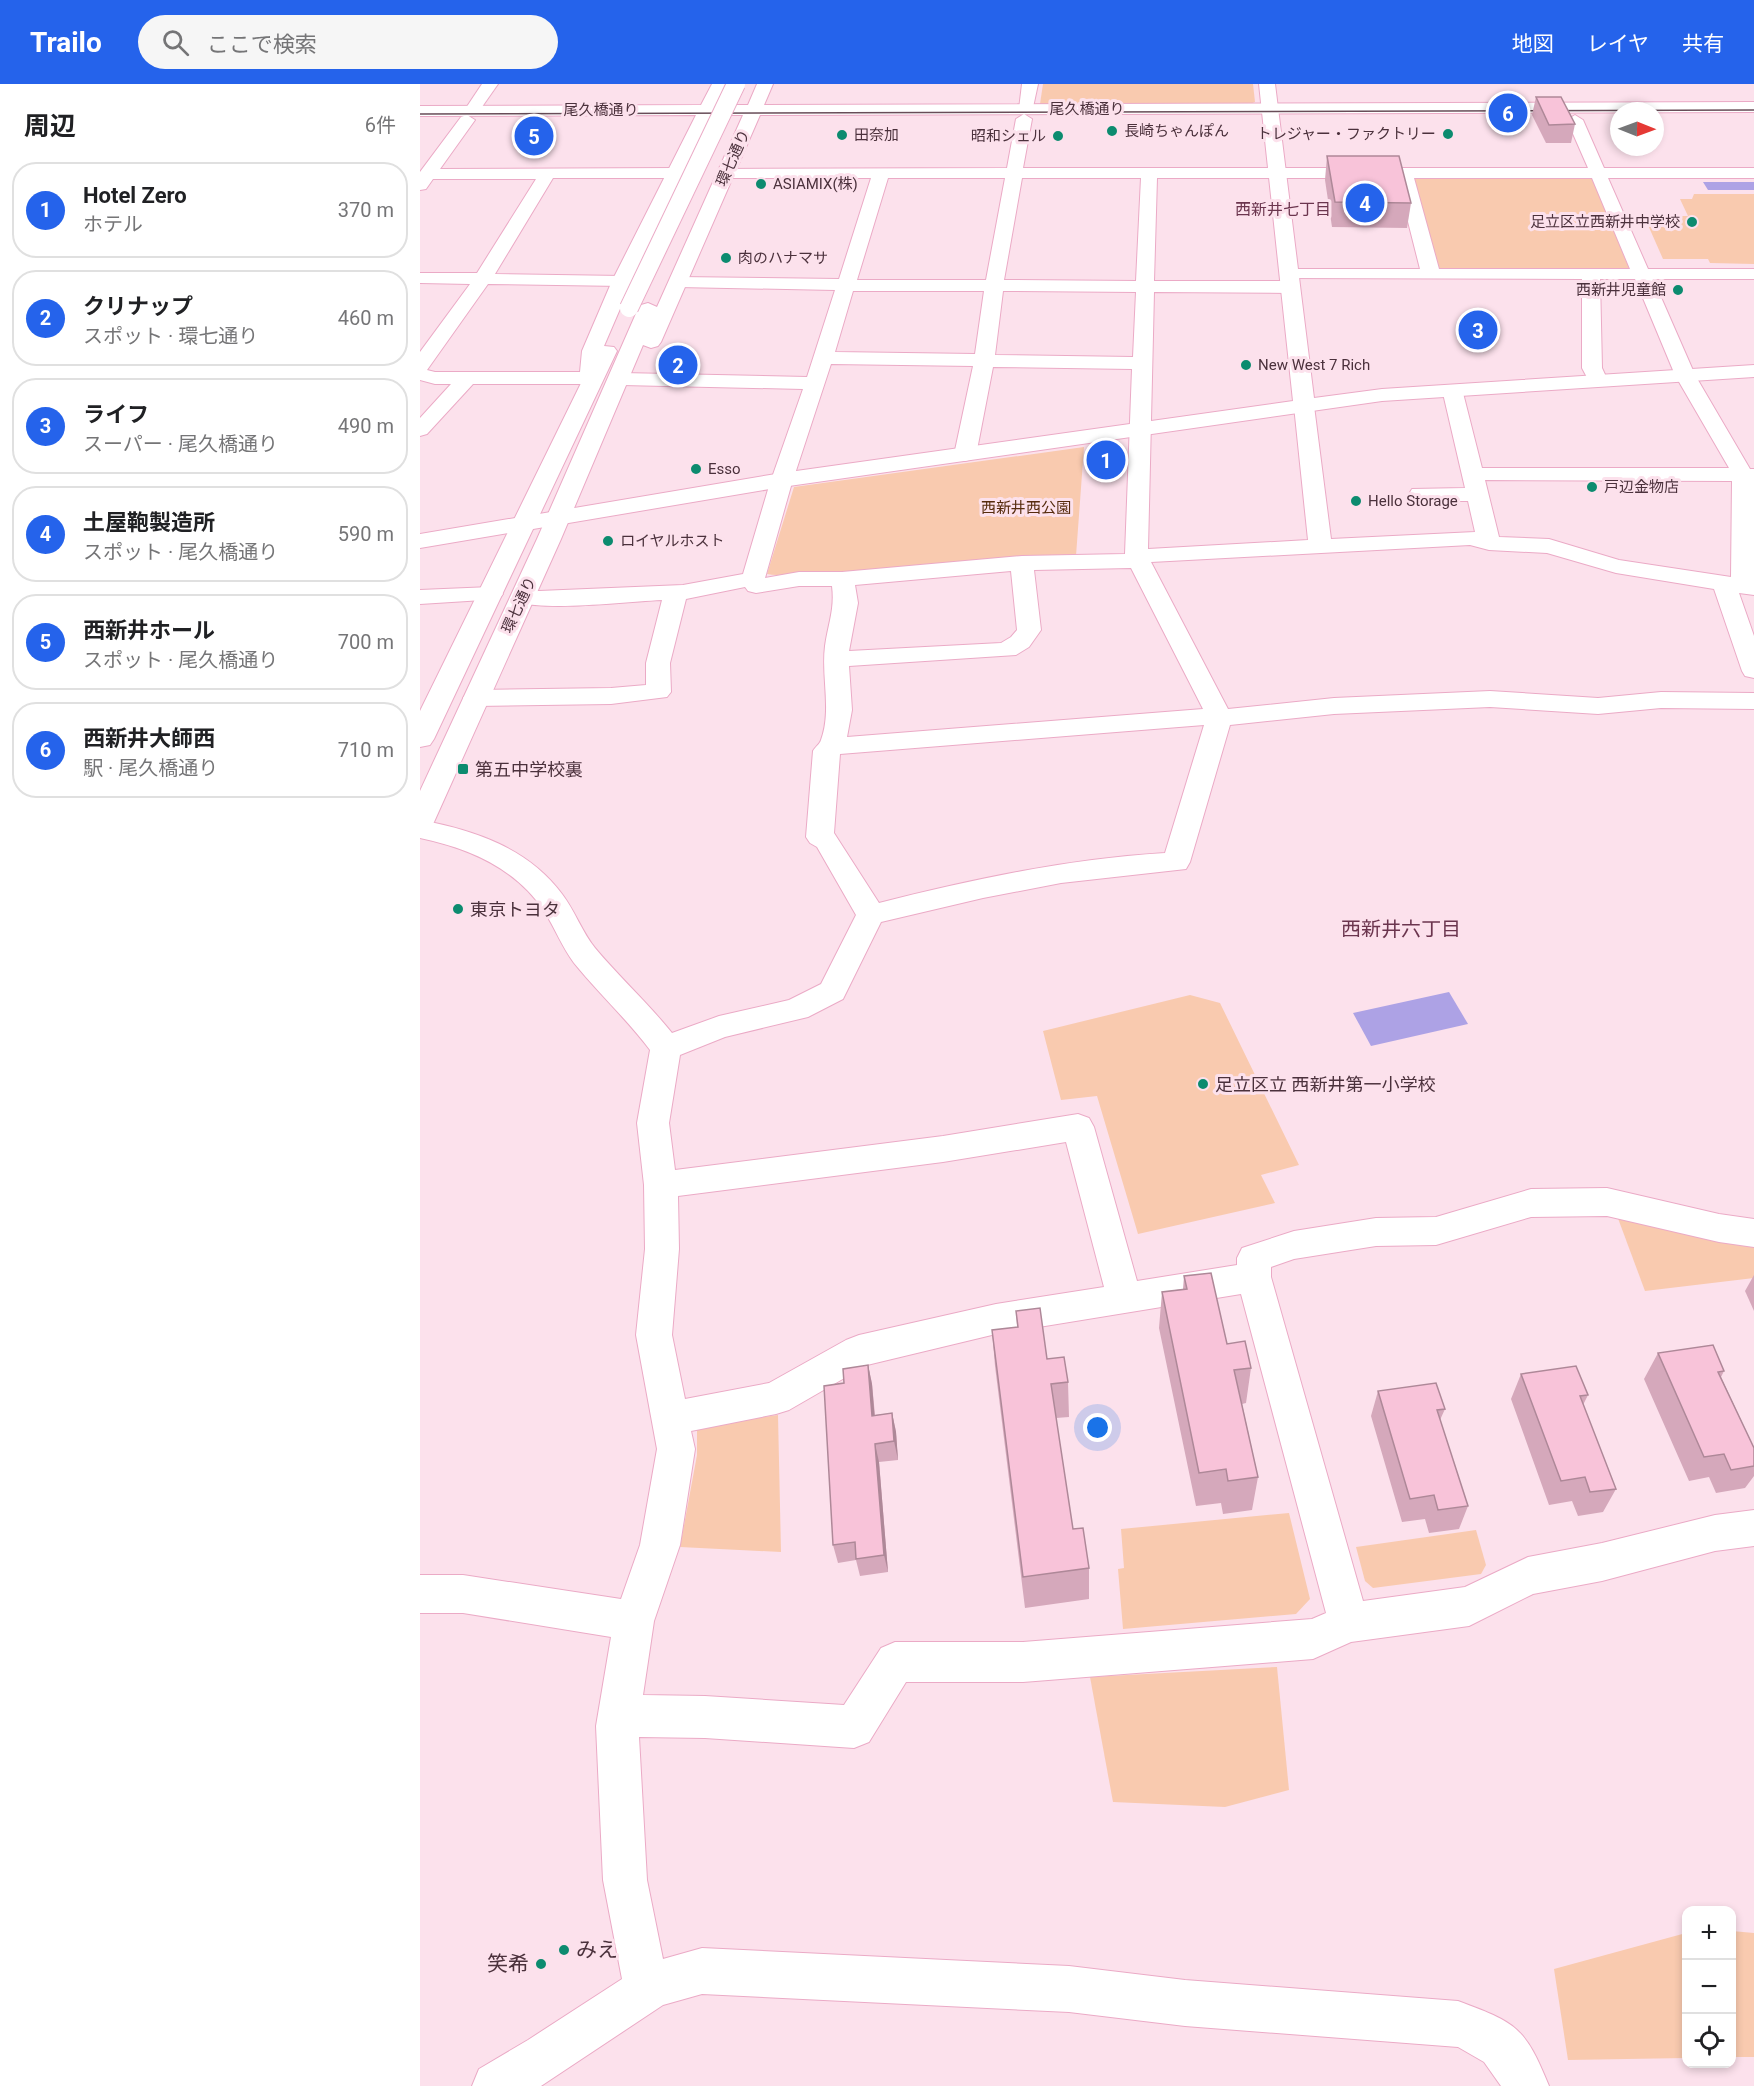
<!DOCTYPE html>
<html lang="ja">
<meta charset="utf-8">
<style>
body{margin:0;font-family:Roboto,"Noto Sans JP",sans-serif;background:#f6f6f6;color:#202124}
.controls{position:absolute;right:18px;bottom:18px;display:grid;overflow:hidden;border-radius:12px;box-shadow:0 3px 9px #0003}
.controls button{width:54px;height:54px;display:grid;place-items:center;padding:0;border:0;border-bottom:2px solid #e0e0e0;background:#fff;color:#202124;font:30px sans-serif}
.compass{position:absolute;left:1190px;top:18px;width:54px;height:54px;border-radius:50%;background:#fff;box-shadow:0 3px 9px #0003;rotate:91deg}
.you{position:absolute;left:678px;top:1344px;width:21px;height:21px;margin:-15px;border:4px solid #fff;border-radius:50%;background:#1a73e8;box-shadow:0 0 0 9px #1a73e833}
.badge{display:grid;place-items:center;width:39px;height:39px;border-radius:50%;background:#2563eb;color:#fff;font-size:20px;font-weight:700}
.pin{position:absolute;translate:-50% -50%;border:3px solid #fff;box-shadow:0 2px 6px #0006}
.list{margin:0;padding:0;list-style:none}
h2{display:flex;justify-content:space-between;align-items:center;height:78px;margin:0;padding:0 24px;font-size:26px}
h2 small{font-size:20px;font-weight:400;color:#757577}
.list li{display:grid;grid-template-columns:39px 1fr auto;gap:18px;align-items:center;box-sizing:border-box;height:96px;margin:0 12px 12px;padding:0 12px;border:2px solid #e0e0e0;border-radius:24px}
.list b{display:block;font-size:22px;white-space:nowrap}
.list p{margin:0;font-size:20px;white-space:nowrap;color:#757577}
.list em{font-size:20px;font-style:normal;color:#757577}
.icon{flex:none;width:33px;height:33px;fill:none;stroke:currentColor;stroke-width:2;stroke-linecap:round;stroke-linejoin:round}
.map{position:relative;flex:none;width:1334px;height:2002px;overflow:hidden}
header{display:flex;align-items:center;gap:36px;box-sizing:border-box;height:84px;padding:0 30px;background:#2563eb;color:#fff}
header strong{font-size:28px}
nav{display:flex;gap:33px;margin-inline-start:auto;font-size:21px}
.search{width:420px;height:54px;background:#f6f6f6;display:flex;align-items:center;gap:15px;box-sizing:border-box;padding:0 21px;border-radius:33px;color:#757577;font-size:22px}
main{display:flex}
aside{flex:1;background:#fff}
.map>svg:first-child{display:block}
</style>
<header>
<strong>Trailo</strong>
<div class="search"><svg class="icon" aria-label="search" viewBox="0 0 24 24"><circle cx="10" cy="10" r="6"/><path d="M15 15l6 6"/></svg>ここで検索</div>
<nav><a>地図</a><a>レイヤ</a><a>共有</a></nav>
</header>
<main>
<aside>
<h2>周辺<small>6件</small></h2>
<ul class="list">
<li><span class="badge">1</span><div><b>Hotel Zero</b><p>ホテル</p></div><em>370 m</em></li>
<li><span class="badge">2</span><div><b>クリナップ</b><p>スポット · 環七通り</p></div><em>460 m</em></li>
<li><span class="badge">3</span><div><b>ライフ</b><p>スーパー · 尾久橋通り</p></div><em>490 m</em></li>
<li><span class="badge">4</span><div><b>土屋鞄製造所</b><p>スポット · 尾久橋通り</p></div><em>590 m</em></li>
<li><span class="badge">5</span><div><b>西新井ホール</b><p>スポット · 尾久橋通り</p></div><em>700 m</em></li>
<li><span class="badge">6</span><div><b>西新井大師西</b><p>駅 · 尾久橋通り</p></div><em>710 m</em></li>
</ul>
</aside>
<div class="map">
<svg width="1334" height="2002" viewBox="0 0 1334 2002">
<rect width="100%" height="100%" fill="#fce1ec"/>
<!-- green -->
<g fill="#f9caaf">
<polygon points="623,0 833,0 835,18 830,20 620,20"/>
<polygon points="1165,92 1172,94 1209,184 1022,185 1015,182 992,94"/>
<polygon points="1274,110 1334,110 1334,180 1290,179 1288,175 1243,175 1224,132 1268,132 1260,115 1272,115"/>
<path d="M664 363 656 472C569 478 480 490 392 488 377 488 361 493 347 490L374 403Z"/>
<polygon points="770,911 800,919 879,1081 841,1091 855,1119 718,1150 677,1012 641,1016 623,947"/>
<polygon points="1196,1129 1334,1160 1334,1194 1225,1207"/>
<polygon points="358,1331 361,1468 260,1463 277,1371 277,1342"/>
<polygon points="869,1429 890,1515 876,1530 703,1545 698,1485 704,1484 701,1445"/>
<polygon points="1056,1446 1066,1481 1061,1490 953,1504 945,1497 936,1463"/>
<polygon points="857,1583 869,1706 805,1723 693,1718 670,1593"/>
<polygon points="1312,1847 1334,1849 1334,1973 1312,1973"/>
<polygon points="1266,1849 1266,1974 1148,1976 1134,1885"/>
</g>
<!-- water -->
<g fill="#ada2e5">
<polygon points="1283,98 1334,98 1334,106 1288,106"/>
<polygon points="1029,908 1048,940 951,962 933,929"/>
</g>
<g fill="none" stroke-linecap="round" stroke-linejoin="round">
<!-- street casing -->
<g stroke="#ebaac6" stroke-width="2">
<g id="street">
<polygon points="62,0 78,0 57,30 47,30 44,27"/>
<polygon points="602,0 618,0 612,28 607,30 599,25"/>
<path d="M604 30 612 35 603 84H1168L1147 36 1155 31 1163 36 1184 84H1334V94H1188L1228 185H1334V195H1233L1275 291 1330 385H1334V511L1319 509 1334 552V594L1325 592 1322 587 1294 505 1196 489 1127 469 1069 466 1050 461 731 478 808 625 914 614 1070 607 1178 614 1241 608 1334 609V625L1241 624 1178 630 1070 623 914 630 810 641 770 778 766 785 641 799 563 814 461 838 423 915 388 933 305 953 260 971 249 1039 255 1086 523 1052 658 1030 669 1034 674 1043 717 1197 817 1181V1174L822 1164 874 1147 956 1134 1016 1133 1111 1105 1187 1104 1299 1130 1334 1135V1163L1299 1158 1187 1132 1111 1133 1016 1161 956 1162 874 1175 851 1183V1193L943 1517 1045 1503 1108 1473 1182 1459 1295 1431 1334 1426V1462L1295 1467 1182 1497 1113 1510 1049 1542 931 1558 893 1575 603 1598H486L449 1658 434 1664 285 1654 219 1653 227 1796 243 1875 282 1864 649 1882 765 1896 1038 1917C1097 1939 1105 1943 1129 2002H1081L1064 1978 1038 1963 765 1942 649 1928 282 1910 243 1921 121 2002H52L59 1985 108 1956 202 1895 183 1796 176 1642 191 1553 43 1529H0V1491H43L201 1515 220 1461 237 1365 216 1251 225 1165 224 1101 217 1039 230 966C207 935 178 909 154 879 142 863 135 844 124 827 96 784 48 764 0 754V736C54 746 108 764 142 810 155 827 162 848 175 864 200 894 228 919 252 949L299 932 369 916 401 900 436 831 397 763 390 759 386 753 393 667C395 663 400 660 401 656 412 626 401 593 405 562 408 540 415 525 412 502H379L336 509 328 507 325 503 266 515 250 579 251 608 247 613 191 620 56 622 47 619 43 614 47 609 56 606 191 604 226 601V579L242 516C201 518 132 527 95 518L91 513 95 508 263 501 323 490 349 402 383 305 202 301 195 299 192 295 195 291 202 289 387 293 415 206 258 203 252 202 249 198 252 194 258 193 419 195 451 94H307L299 89 301 85 587 84 596 35ZM468 94H585L566 196H437ZM602 94H721L716 197 584 196ZM737 94H977L1000 185H869L863 186 860 190 863 194 1162 195V284L1171 301H1185L1188 297 1182 284 1180 195H1215L1255 291 1309 384H1062L1042 305 1039 301H1025L1022 305 1045 404 992 405 989 410 992 415 1000 417H1048L1055 448 911 455 894 322 891 318H877L874 322 888 456 728 465 734 208 870 209 877 207 879 203 877 199 870 197H734ZM994 94H1172L1210 185H1019ZM433 207H564L555 270 415 268ZM583 207 716 208 713 273 575 271ZM411 280 553 282 534 371 538 375 545 377 552 375 556 371 573 283 712 285 705 470 602 472 422 488H379L345 494 371 402ZM1065 396 1312 397 1311 493 1199 476 1129 455 1079 453ZM711 484 783 625 427 653 432 626 429 582 596 571 609 563 621 546 614 486ZM591 487 597 546 591 553 581 559 429 567 438 519 435 501ZM784 641 745 769C648 775 553 795 459 819L414 749 420 670ZM646 1058 684 1203 576 1220 439 1251 426 1256 349 1299 265 1315 252 1251 259 1165 258 1112 523 1078ZM821 1210 906 1529 892 1535 603 1558H475L461 1564 424 1621 285 1612 223 1611 234 1537 260 1461 275 1365 271 1347 356 1330 369 1326 447 1281 576 1250Z"/>
<polygon points="47,31 55,36 20,85 256,84 264,89 256,94 133,94 75,190 202,192 208,193 211,197 208,201 202,202 68,200 7,286 15,288 170,288 177,290 180,294 177,298 170,300 53,300 7,350 0,352 0,334 31,300 15,300 0,296 0,268 50,200 0,199 0,189 57,189 116,95 13,95 6,105 0,106 0,88 41,33"/>
<polygon points="71,503 79,505 83,510 79,515 0,520 0,506"/>
</g>
</g>
<!-- secondary casing -->
<g stroke="#ebaac6" stroke-width="2">
<polygon id="secondary" points="839,0 855,0 894,314 962,305 1334,281 1334,293 962,317 362,403 0,464 0,450 362,389 873,317"/>
</g>
<!-- primary casing -->
<g stroke="#ebaac6" stroke-width="2">
<polygon id="primary" points="292,0 308,0 298,21 328,21 337,0 353,0 344,21 1334,18 1334,28 340,31 241,258 238,262 231,264 223,261 141,455 14,738 10,745 0,747 0,707 117,455 218,225 221,221 228,219 237,223 323,31 293,31 212,197 184,262 194,263 197,267 14,655 10,661 0,663 0,627 164,293 160,288 162,267 192,197 276,31 0,32 0,22 281,21"/>
</g>
<!-- street -->
<use href="#street" fill="#fff" fill-rule="evenodd"/>
<!-- secondary -->
<use href="#secondary" fill="#fff" fill-rule="evenodd"/>
<!-- primary -->
<use href="#primary" fill="#fff" fill-rule="evenodd"/>
<!-- tram -->
<polyline stroke="#684d58" stroke-width="1.5" points="0,30 1334,26"/>
<!-- primary-bridge casing -->
<g stroke="#ebaac6" stroke-width="20" stroke-linecap="butt">
<polyline id="primary-bridge" points="209,224 316,0"/>
</g>
<!-- primary-bridge -->
<use href="#primary-bridge" stroke="#fff" stroke-width="18"/>
</g>
<!-- wall -->
<g fill="#d5a8bb">
<polygon points="1116,13 1155,40 1151,59 1126,59 1112,31"/>
<polygon points="907,72 991,119 987,144 912,143 905,96"/>
<polygon points="1334,1191 1334,1227 1325,1207"/>
<polygon points="764,1192 807,1260 831,1284 826,1319 822,1320 838,1393 832,1426 803,1430 801,1419 776,1422 739,1244 742,1208 763,1205"/>
<polygon points="596,1227 627,1275 648,1298 649,1333 636,1334 653,1445 669,1484 669,1515 605,1524 575,1282 572,1246 597,1243"/>
<polygon points="1238,1269 1304,1287 1301,1293 1334,1364 1334,1392 1325,1404 1296,1409 1289,1393 1269,1397 1224,1295"/>
<polygon points="448,1281 452,1300 455,1331 472,1329 476,1348 478,1376 459,1378 468,1488 440,1492 436,1476 418,1479 413,1461 424,1299"/>
<polygon points="1101,1290 1168,1311 1163,1321 1196,1405 1183,1428 1158,1432 1152,1417 1129,1421 1091,1315"/>
<polygon points="958,1307 1025,1325 1020,1336 1048,1422 1039,1445 1009,1449 1005,1435 982,1438 951,1332"/>
</g>
<!-- shaded-wall -->
<g fill="#ae8898">
<polygon points="448,1281 452,1300 456,1350 452,1332"/>
<polygon points="472,1329 476,1348 478,1376 474,1357"/>
<polygon points="455,1360 459,1378 468,1488 464,1471"/>
</g>
<!-- building -->
<g fill="#f8c3d9" stroke="#ae8898" stroke-width="1.5">
<polygon points="1116,13 1141,13 1155,40 1129,41"/>
<polygon points="907,72 979,72 991,119 915,118"/>
<polygon points="791,1189 807,1260 825,1257 831,1284 814,1286 838,1393 808,1397 806,1385 779,1389 742,1208 767,1205 764,1192"/>
<polygon points="620,1224 627,1275 644,1273 648,1298 631,1300 653,1445 663,1444 669,1484 603,1493 572,1246 598,1243 596,1227"/>
<polygon points="1293,1261 1304,1287 1298,1288 1334,1364 1334,1382 1311,1386 1304,1370 1284,1373 1238,1269"/>
<polygon points="448,1281 452,1332 472,1329 474,1357 455,1360 464,1471 436,1475 435,1458 413,1461 404,1302 424,1299 423,1285"/>
<polygon points="1156,1282 1168,1311 1160,1312 1196,1405 1170,1408 1165,1393 1141,1397 1101,1290"/>
<polygon points="1016,1299 1025,1325 1017,1326 1048,1422 1018,1426 1014,1411 990,1415 958,1307"/>
</g>
<!-- markers -->
<g fill="#0c8b6f" stroke="#fce1ec" stroke-width="2">
<circle cx="692" cy="47" r="6"/>
<circle cx="1028" cy="50" r="6"/>
<circle cx="422" cy="51" r="6"/>
<circle cx="638" cy="52" r="6"/>
<circle cx="341" cy="100" r="6"/>
<circle cx="1272" cy="138" r="6"/>
<circle cx="306" cy="174" r="6"/>
<circle cx="1258" cy="206" r="6"/>
<circle cx="826" cy="281" r="6"/>
<circle cx="276" cy="385" r="6"/>
<circle cx="1172" cy="403" r="6"/>
<circle cx="936" cy="417" r="6"/>
<circle cx="188" cy="457" r="6"/>
<rect x="37" y="679" width="12" height="12" rx="3"/>
<circle cx="38" cy="825" r="6"/>
<circle cx="783" cy="1000" r="6"/>
<circle cx="144" cy="1866" r="6"/>
<circle cx="121" cy="1880" r="6"/>
</g>
<g text-anchor="middle" dominant-baseline="central" stroke-width="6" stroke-linejoin="round" paint-order="stroke">
<!-- far-street labels -->
<g font-size="15" fill="#4b313c" stroke="#fce1ec">
<text x="667" y="25">尾久橋通り</text>
<text x="181" y="26">尾久橋通り</text>
<text transform="translate(313 74) rotate(-66)">環七通り</text>
<text transform="translate(99 521) rotate(-65)">環七通り</text>
</g>
<!-- far-poi labels -->
<g font-size="15" fill="#4b313c" stroke="#fce1ec" text-anchor="start">
<text x="704" y="47">長崎ちゃんぽん</text>
<text x="1016" y="50" text-anchor="end">トレジャー・ファクトリー</text>
<text x="434" y="51">田奈加</text>
<text x="626" y="52" text-anchor="end">昭和シェル</text>
<text x="353" y="100">ASIAMIX(株)</text>
<text x="1260" y="138" text-anchor="end">足立区立西新井中学校</text>
<text x="318" y="174">肉のハナマサ</text>
<text x="1246" y="206" text-anchor="end">西新井児童館</text>
<text x="838" y="281">New West 7 Rich</text>
<text x="288" y="385">Esso</text>
<text x="1184" y="403">戸辺金物店</text>
<text x="948" y="417">Hello Storage</text>
<text x="200" y="457">ロイヤルホスト</text>
</g>
<!-- far-park labels -->
<g font-size="15" fill="#562b0d" stroke="#fce1ec">
<text x="606" y="424">西新井西公園</text>
</g>
<!-- far-neighbourhood labels -->
<g font-size="16" fill="#6b354e" stroke="#fce1ec">
<text x="863" y="125">西新井七丁目</text>
</g>
<!-- poi labels -->
<g font-size="18" fill="#4b313c" stroke="#fce1ec" text-anchor="start">
<text x="55" y="685">第五中学校裏</text>
<text x="50" y="825">東京トヨタ</text>
<text x="795" y="1000">足立区立 西新井第一小学校</text>
</g>
<!-- neighbourhood labels -->
<g font-size="20" fill="#6b354e" stroke="#fce1ec">
<text x="981" y="845">西新井六丁目</text>
</g>
<!-- near-poi labels -->
<g font-size="21" fill="#4b313c" stroke="#fce1ec" text-anchor="start">
<text x="156" y="1866">みえ</text>
<text x="109" y="1880" text-anchor="end">笑希</text>
</g>
</g>
</svg>
<div class="controls">
<button>+</button>
<button>−</button>
<button><svg class="icon" aria-label="locate" viewBox="0 0 24 24"><circle cx="12" cy="12" r="6"/><path d="M12 2v4M12 18v4M2 12h4M18 12h4"/></svg></button>
</div>
<svg class="compass" viewBox="-18 -18 36 36"><path d="M0-13l5 13h-10z" fill="#e53935"/><path d="M0 13l5-13h-10z" fill="#757577"/></svg>
<div class="you"></div>
<div class="pin badge" style="left:686px;top:376px">1</div>
<div class="pin badge" style="left:258px;top:281px">2</div>
<div class="pin badge" style="left:1058px;top:246px">3</div>
<div class="pin badge" style="left:945px;top:119px">4</div>
<div class="pin badge" style="left:114px;top:52px">5</div>
<div class="pin badge" style="left:1088px;top:29px">6</div>
</div>
</main>
